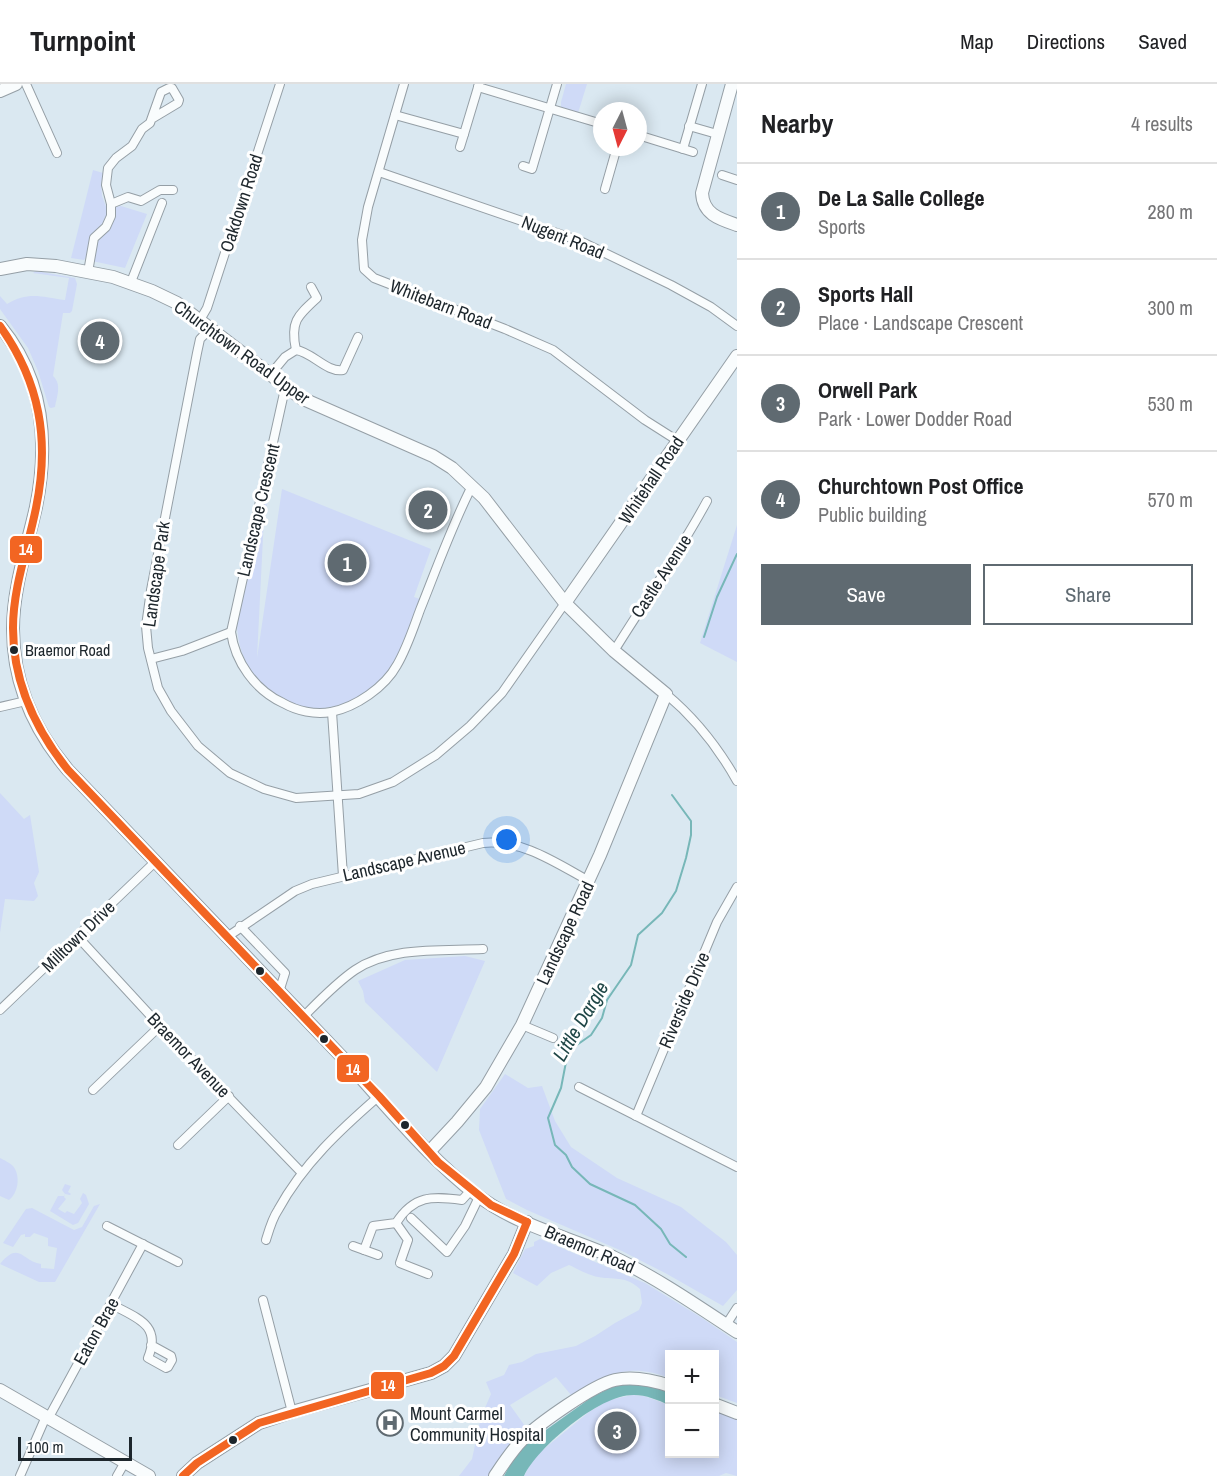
<!DOCTYPE html>
<meta charset="utf-8">
<style>
body{margin:0;font-family:"Archivo Narrow",sans-serif;background:#f6f6f6;color:#202124}
.controls{position:absolute;right:18px;bottom:18px;display:grid;overflow:hidden;border-radius:0px;box-shadow:0 3px 15px #0003}
.controls button{width:54px;height:54px;display:grid;place-items:center;padding:0;border:0;border-bottom:2px solid #e0e0e0;background:#fff;color:#202124;font:30px sans-serif}
.compass{position:absolute;left:593px;top:18px;width:54px;height:54px;border-radius:50%;background:#fff;box-shadow:0 3px 15px #0003;rotate:186deg}
.scale{position:absolute;left:18px;bottom:15px;width:114px;box-sizing:border-box;padding-left:6px;border:3px solid #1d262c;border-top:0;font-size:16px;line-height:21px;white-space:nowrap;color:#1d262c;-webkit-text-stroke:4px #fff;paint-order:stroke}
.you{position:absolute;left:507px;top:756px;width:21px;height:21px;margin:-15px;border:4px solid #fff;border-radius:50%;background:#1a73e8;box-shadow:0 0 0 9px #1a73e833}
.badge{display:grid;place-items:center;width:39px;height:39px;border-radius:50%;background:#5f6a71;color:#fff;font-size:20px;font-weight:700}
.pin{position:absolute;translate:-50% -50%;border:3px solid #fff;box-shadow:0 2px 6px #0006}
.list{margin:0;padding:0;list-style:none}
h2{display:flex;justify-content:space-between;align-items:center;height:78px;margin:0;padding:0 24px;font-size:26px}
h2 small{font-size:20px;font-weight:400;color:#757577}
.list li{display:grid;grid-template-columns:39px 1fr auto;gap:18px;align-items:center;box-sizing:border-box;height:96px;padding:0 24px;border-top:2px solid #e0e0e0}
.list b{display:block;font-size:22px;white-space:nowrap}
.list p{margin:0;font-size:20px;white-space:nowrap;color:#757577}
.list em{font-size:20px;font-style:normal;color:#757577}
.actions{display:flex;gap:12px;padding:18px 24px}
.actions a{flex:1;padding:14px 0;border:2px solid #5f6a71;border-radius:0px;text-align:center;font-size:21px;color:#5f6a71}
.actions .main{background:#5f6a71;color:#fff}
.map{position:relative;flex:none;width:737px;height:1392px;overflow:hidden}
header{display:flex;align-items:center;gap:36px;box-sizing:border-box;height:84px;padding:0 30px;background:#fff;border-bottom:2px solid #e0e0e0}
header strong{font-size:28px}
nav{display:flex;gap:33px;margin-inline-start:auto;font-size:21px}
main{display:flex}
aside{flex:1;background:#fff}
.map>svg:first-child{display:block}
</style>
<header>
<strong>Turnpoint</strong>
<nav><a>Map</a><a>Directions</a><a>Saved</a></nav>
</header>
<main>
<div class="map">
<svg width="737" height="1392" viewBox="0 0 737 1392">
<rect width="100%" height="100%" fill="#dae8f1"/>
<!-- green -->
<g fill="#cfdaf7">
<polygon points="566,0 587,0 578,29 561,23 561,18"/>
<polygon points="93,86 103,89 101,100 102,112 108,128 106,135 92,152 86,173 84,176 71,174"/>
<polygon points="121,122 147,130 125,184 92,177 97,159 114,135 116,123"/>
<path d="M36 187 75 194 77 200 72 227 70 229H63L53 292C62 300 57 312 55 323L51 324 49 323 38 287 28 264 0 225V212L7 220C28 207 42 213 65 216L69 194 33 189Z"/>
<path d="M269 388 274 389 264 433 257 574 282 405 431 465 414 513 420 515C410 539 401 575 385 594 377 603 366 609 355 615 295 645 235 599 237 535Z"/>
<polygon points="737,441 737,578 700,559"/>
<polygon points="0,709 24,735 30,731 39,788 34,799 38,812 34,817 5,815 0,849"/>
<polygon points="465,872 485,877 437,988 365,918 363,907 358,897 405,876"/>
<polygon points="505,990 528,1004 542,1002 555,1037 571,1063 617,1094 681,1123 726,1158 737,1171 737,1206 723,1222 667,1190 622,1167 527,1126 506,1115 479,1046 480,1025"/>
<path d="M0 1074C4 1076 10 1079 13 1082 21 1092 18 1109 9 1116L0 1112Z"/>
<polygon points="65,1100 71,1102 68,1108 71,1110 70,1111 65,1110 64,1113 66,1115 58,1125 65,1129 67,1127 74,1130 82,1119 80,1115 83,1109 86,1111 89,1120 78,1139 73,1141 50,1127 58,1112 64,1112 65,1110 62,1106"/>
<path d="M100 1120 55 1198H39L0 1180C20 1156 22 1178 41 1180V1184L54 1185 57 1164 48 1162V1154L34 1149 30 1153H25V1150L21 1151 13 1163 3 1159 26 1125 32 1124 74 1146 82 1143 94 1122Z"/>
<path d="M540 1155 645 1199 702 1234 737 1258V1319L715 1311 714 1270H670L669 1294C629 1278 606 1291 571 1311L556 1293 510 1321 525 1342 488 1392H459L472 1375 481 1333 491 1310 486 1298 504 1291 509 1281 522 1278 536 1270 576 1262 595 1252 615 1239 639 1226 642 1219 640 1205C622 1189 611 1198 591 1191 584 1189 576 1184 569 1181L551 1189 537 1202 513 1189 525 1165 534 1162V1158Z"/>
<polygon points="632,1311 644,1312 669,1321 670,1370 714,1370 715,1325 737,1334 737,1392 726,1389 719,1392 524,1392 531,1379 539,1369 589,1328 609,1316"/>
</g>
<!-- water -->
<path fill="#77b7b8" d="M624 1300C640 1300 655 1302 669 1308V1321C658 1316 646 1311 634 1311 600 1310 538 1363 524 1392H504L513 1375 529 1358 592 1313 610 1304Z"/>
<g fill="none" stroke-linecap="round" stroke-linejoin="round">
<!-- stream -->
<g stroke="#77b7b8" stroke-width="2">
<polyline points="704,553 717,513 737,470"/>
<polyline points="672,711 691,737 691,751 686,774 676,807 662,829 638,851 631,881 607,916 602,934 591,951 574,963 566,978 561,1004 548,1034 555,1061 566,1071 572,1083 590,1100 635,1121 661,1145 670,1160 686,1173"/>
</g>
<!-- street casing -->
<g stroke="#959fa6" stroke-width="10">
<g id="street">
<polyline points="26,0 57,69"/>
<polyline points="404,0 368,123 362,156 364,185 374,194 505,245 553,266 645,336 678,357"/>
<polyline points="478,3 602,40"/>
<polyline points="395,31 464,50 479,0"/>
<polyline points="689,42 717,50"/>
<polyline points="638,51 693,68"/>
<polyline points="460,63 464,50"/>
<polyline points="683,65 702,0"/>
<polyline points="523,82 532,85 557,0"/>
<polyline points="379,88 580,157 671,201 711,223 737,242"/>
<polyline points="722,91 737,96"/>
<polyline points="605,105 617,63"/>
<polyline points="111,120 106,101 108,84 116,74 132,62 142,45 150,39 161,8 169,4 172,4 179,16 178,19 153,34"/>
<polyline points="88,188 94,154 106,143 111,132 111,120 128,113 141,117 160,106 173,106"/>
<polyline points="131,198 162,119"/>
<polyline points="200,236 207,224 280,0"/>
<polyline points="211,244 200,255 197,269 151,506 146,542 148,564 158,604 171,627 198,662 230,689 264,705 296,714 359,710 393,698 436,671 470,642 502,609 565,519"/>
<path d="M296 266C290 238 297 232 317 214L311 203"/>
<path d="M270 291 285 273 296 266C312 268 327 289 343 286L358 253"/>
<path d="M287 303 284 309 231 548C235 578 255 606 283 619 297 627 315 631 331 628 356 623 385 603 397 581 407 564 413 545 420 526 436 486 450 447 469 408L474 404"/>
<path d="M614 567C645 517 679 469 707 417"/>
<polyline points="151,575 182,567 231,548"/>
<path d="M666 610C696 635 718 663 737 697"/>
<polyline points="0,623 26,617"/>
<polyline points="332,628 343,792"/>
<polyline points="240,842 285,889 279,908"/>
<polyline points="77,852 160,942 301,1088"/>
<path d="M227 853 295 807 312 800 483 759C522 755 556 779 589 797"/>
<polyline points="0,926 155,778"/>
<path d="M303 933C319 917 336 899 355 886 391 862 442 867 483 865"/>
<polyline points="522,941 553,954"/>
<polyline points="579,1003 737,1083"/>
<polyline points="93,1006 160,942"/>
<polyline points="636,1032 717,838 737,803"/>
<polyline points="178,1061 229,1012"/>
<polyline points="411,1134 447,1168 465,1142 479,1113"/>
<polyline points="396,1139 408,1156 400,1179 428,1190"/>
<polyline points="107,1142 178,1178"/>
<path d="M266 1156C269 1146 272 1135 278 1126 303 1080 340 1046 379 1012"/>
<polyline points="353,1162 378,1171"/>
<path d="M364 1166 373 1142 396 1139C414 1111 432 1112 462 1116L471 1106"/>
<polyline points="263,1216 292,1328"/>
<path d="M111 1220C136 1234 162 1240 148 1274L166 1284 168 1283 172 1276 171 1272 151 1261"/>
<polyline points="726,1241 737,1224"/>
<polyline points="20,1392 44,1337 49,1333 143,1160"/>
<polyline points="117,1392 125,1378"/>
</g>
</g>
<!-- secondary casing -->
<g stroke="#959fa6" stroke-width="14">
<g id="secondary">
<path d="M732 0 702 109C703 130 719 135 737 141"/>
<polyline points="0,7 16,0"/>
<polyline points="0,185 27,180 56,182 113,193 152,207 177,219 301,314 433,372 452,384 484,414 565,519 614,567 666,610 600,771 522,941 486,1003 457,1038 429,1068"/>
<path d="M0 242C43 294 49 359 36 423 27 463 13 504 13 545 13 598 34 646 68 686 159 782 250 877 341 972 384 1018 427 1073 477 1111 516 1141 568 1153 613 1173 657 1194 696 1221 737 1248"/>
<polyline points="565,519 737,272"/>
<polyline points="0,1306 149,1392"/>
<polyline points="714,1320 737,1329"/>
<polyline points="183,1392 197,1379 259,1339 292,1328 431,1289 444,1282 454,1272 514,1170 527,1138"/>
<path d="M495 1392C503 1380 512 1366 523 1355 540 1339 593 1301 615 1296 634 1292 652 1296 670 1302"/>
</g>
</g>
<!-- street -->
<use href="#street" stroke="#f9fcfd" stroke-width="8"/>
<!-- secondary -->
<use href="#secondary" stroke="#f9fcfd" stroke-width="12"/>
<!-- bus-1 casing -->
<g stroke="#fff" stroke-width="12">
<g id="bus-1">
<path d="M0 242C40 298 50 356 36 424 28 464 13 503 13 544 13 598 35 645 68 686L379 1012 438 1078 491 1121 527 1138"/>
<polyline points="183,1392 197,1379 259,1339 431,1289 444,1282 454,1272 514,1170 527,1138"/>
</g>
</g>
<!-- bus-1 -->
<use href="#bus-1" stroke="#f26522" stroke-width="8"/>
</g>
<!-- icons -->
<defs>
<g id="hospital-ring" transform="scale(1.35)"><circle r="9.5" fill="#fff" stroke="#5f6a71" stroke-width="1.5"/><path d="M-5-5h3v3.5h4V-5h3V5h-3V1.5h-4V5h-3Z" fill="#5f6a71"/></g>
</defs>
<g fill-rule="evenodd">
<use href="#hospital-ring" x="390" y="1339"/>
</g>
<!-- markers -->
<g fill="#1d262c" stroke="#fff" stroke-width="2">
<circle cx="14" cy="566" r="5"/>
<circle cx="260" cy="887" r="5"/>
<circle cx="324" cy="955" r="5"/>
<circle cx="405" cy="1041" r="5"/>
<circle cx="233" cy="1356" r="5"/>
</g>
<g text-anchor="middle" dominant-baseline="central" stroke-width="6" stroke-linejoin="round" paint-order="stroke">
<!-- bus labels -->
<g font-size="16" fill="#1d262c" stroke="#fff" text-anchor="start">
<text x="25" y="566">Braemor Road</text>
</g>
<!-- street labels -->
<g font-size="18" fill="#1d262c" stroke="#fff">
<text transform="translate(241 119) rotate(-72)">Oakdown Road</text>
<text transform="translate(563 153) rotate(22)">Nugent Road</text>
<text transform="translate(441 220) rotate(21)">Whitebarn Road</text>
<text transform="translate(242 268) rotate(36)">Churchtown Road Upper</text>
<text transform="translate(651 396) rotate(-56)">Whitehall Road</text>
<text transform="translate(258 426) rotate(-77)">Landscape Crescent</text>
<text transform="translate(156 490) rotate(-82)">Landscape Park</text>
<text transform="translate(661 492) rotate(-57)">Castle Avenue</text>
<text transform="translate(404 777) rotate(-13)">Landscape Avenue</text>
<text transform="translate(565 849) rotate(-65)">Landscape Road</text>
<text transform="translate(78 852) rotate(-44)">Milltown Drive</text>
<text transform="translate(684 916) rotate(-67)">Riverside Drive</text>
<text transform="translate(189 971) rotate(46)">Braemor Avenue</text>
<text transform="translate(590 1165) rotate(23)">Braemor Road</text>
<text transform="translate(96 1247) rotate(-61)">Eaton Brae</text>
</g>
<!-- poi labels -->
<g font-size="18" fill="#1d262c" stroke="#fff" text-anchor="start">
<text x="410" y="1329">Mount Carmel<tspan x="410" dy="21">Community Hospital</tspan></text>
</g>
<!-- water labels -->
<g font-size="20" font-style="italic" fill="#204747" stroke="#fff">
<text transform="translate(580 937) rotate(-59)">Little Dargle</text>
</g>
</g>
<g stroke="#fff" stroke-width="2">
<rect x="9" y="451" width="34" height="29" rx="6" fill="#f26522"/>
<rect x="336" y="970" width="34" height="29" rx="6" fill="#f26522"/>
<rect x="370" y="1287" width="35" height="29" rx="6" fill="#f26522"/>
</g>
<g font-size="16" text-anchor="middle" font-weight="bold" fill="#fff">
<text x="26" y="471">14</text>
<text x="353" y="991">14</text>
<text x="388" y="1307">14</text>
</g>
</svg>
<div class="controls">
<button>+</button>
<button>−</button>
</div>
<svg class="compass" viewBox="-18 -18 36 36"><path d="M0-13l5 13h-10z" fill="#e53935"/><path d="M0 13l5-13h-10z" fill="#757577"/></svg>
<div class="scale">100 m</div>
<div class="you"></div>
<div class="pin badge" style="left:347px;top:479px">1</div>
<div class="pin badge" style="left:428px;top:426px">2</div>
<div class="pin badge" style="left:617px;top:1347px">3</div>
<div class="pin badge" style="left:100px;top:257px">4</div>
</div>
<aside>
<h2>Nearby<small>4 results</small></h2>
<ul class="list">
<li><span class="badge">1</span><div><b>De La Salle College</b><p>Sports</p></div><em>280 m</em></li>
<li><span class="badge">2</span><div><b>Sports Hall</b><p>Place · Landscape Crescent</p></div><em>300 m</em></li>
<li><span class="badge">3</span><div><b>Orwell Park</b><p>Park · Lower Dodder Road</p></div><em>530 m</em></li>
<li><span class="badge">4</span><div><b>Churchtown Post Office</b><p>Public building</p></div><em>570 m</em></li>
</ul>
<div class="actions"><a class="main">Save</a><a>Share</a></div>
</aside>
</main>
